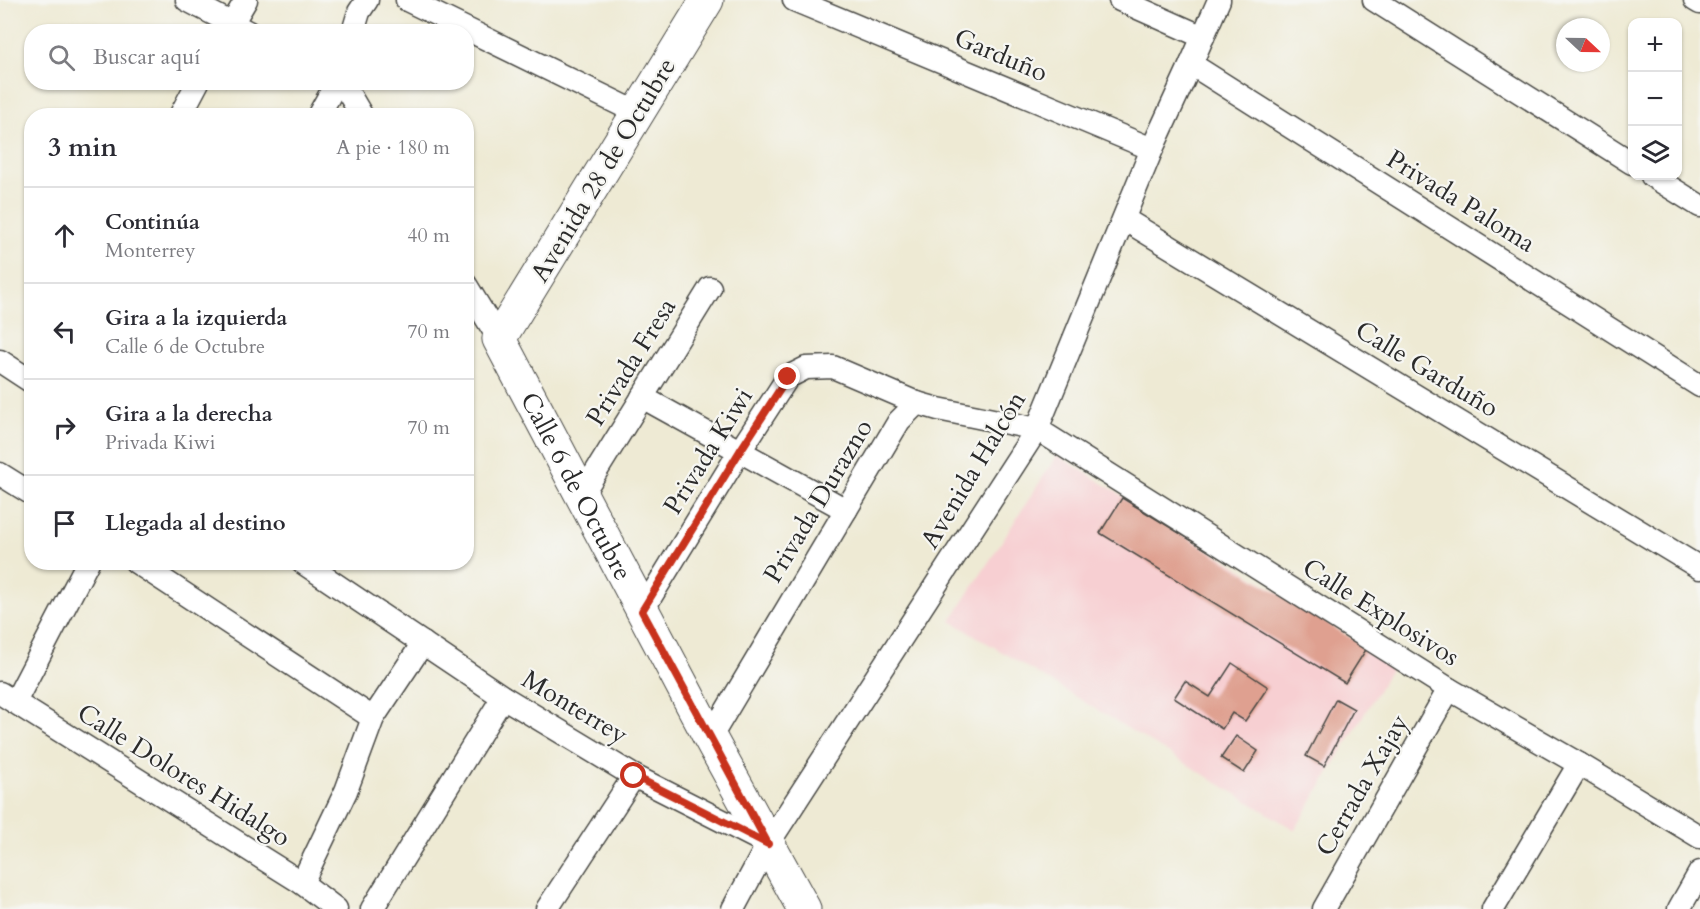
<!DOCTYPE html>
<html lang="es">
<meta charset="utf-8">
<style>
body{margin:0;font-family:Cardo,serif;background:#f7f7f7;color:#2b2b33}
.controls{position:absolute;right:18px;top:18px;display:grid;overflow:hidden;border-radius:12px;box-shadow:0 2px 4px #0004}
.controls button{width:54px;height:54px;display:grid;place-items:center;padding:0;border:0;border-bottom:2px solid #e1e1e2;background:#fff;color:#2b2b33;font:30px sans-serif}
.compass{position:absolute;left:1556px;top:18px;width:54px;height:54px;border-radius:50%;background:#fff;box-shadow:0 2px 4px #0004;rotate:112deg}
.stop{position:absolute;width:18px;height:18px;margin:-14px;border:4px solid #c8321e;border-radius:50%;background:#fff}
.stop.end{background:#c8321e;border-color:#fff;box-shadow:0 2px 6px #0008}
.list{margin:0;padding:0;list-style:none}
h2{display:flex;justify-content:space-between;align-items:center;height:78px;margin:0;padding:0 24px;font-size:26px}
h2 small{font-size:20px;font-weight:400;color:#7c7c81}
.list li{display:grid;grid-template-columns:39px 1fr auto;gap:18px;align-items:center;box-sizing:border-box;height:96px;padding:0 24px;border-top:2px solid #e1e1e2}
.list b{display:block;font-size:22px;white-space:nowrap}
.list p{margin:0;font-size:20px;white-space:nowrap;color:#7c7c81}
.list em{font-size:20px;font-style:normal;color:#7c7c81}
.icon{flex:none;width:33px;height:33px;fill:none;stroke:currentColor;stroke-width:2;stroke-linecap:round;stroke-linejoin:round}
.map{position:relative;flex:none;width:1700px;height:909px;overflow:hidden}
.search{position:absolute;background:#fff;box-shadow:0 2px 4px #0004;left:24px;top:24px;width:450px;height:66px;display:flex;align-items:center;gap:15px;box-sizing:border-box;padding:0 21px;border-radius:24px;color:#7c7c81;font-size:22px}
.panel{position:absolute;background:#fff;box-shadow:0 2px 4px #0004;left:24px;top:108px;width:450px;height:462px;border-radius:24px}
.map>svg:first-child{display:block}
</style>
<div class="map">
<svg width="1700" height="909" viewBox="0 0 1700 909">
<rect width="100%" height="100%" fill="#f6f6f2"/>
<filter id="ink" filterUnits="userSpaceOnUse"><feTurbulence type="fractalNoise" baseFrequency=".0167" numOctaves="2"/><feDisplacementMap in="SourceGraphic" scale="12" xChannelSelector="R" yChannelSelector="G"/><feConvolveMatrix kernelMatrix="1 2 1 2 8 2 1 2 1" color-interpolation-filters="sRGB"/></filter>
<filter id="wash" filterUnits="userSpaceOnUse"><feTurbulence type="fractalNoise" baseFrequency=".008" numOctaves="4" result="noise"/><feDisplacementMap in="SourceGraphic" scale="24" xChannelSelector="R" yChannelSelector="G"/><feGaussianBlur stdDeviation="1.35" result="paint"/><feColorMatrix in="noise" values="0 0 0 0 0 0 0 0 0 0 0 0 0 0 0 0 0 1.4 0 .05"/><feComposite in="paint" operator="in"/></filter>
<g filter="url(#wash)">
<rect width="100%" height="100%" fill="#eeead4"/>
<!-- built -->
<polygon fill="#f7cfd2" points="1057,455 1394,664 1295,830 951,621"/>
<g id="blocks">
<!-- building -->
<g fill="#dfa090">
<polygon points="1122,498 1367,648 1345,683 1100,533"/>
<polygon points="1232,663 1268,687 1245,721 1232,713 1222,729 1174,698 1185,681 1210,697"/>
<polygon points="1336,699 1354,709 1324,766 1306,756"/>
<polygon points="1236,736 1258,751 1244,773 1221,758"/>
</g>
</g>
</g>
<g filter="url(#ink)">
<use href="#blocks" fill-opacity="0" stroke="#484844" stroke-width="1.5"/>
<g fill="none" stroke-linecap="round" stroke-linejoin="round">
<!-- street casing -->
<g stroke="#484844" stroke-width="25">
<g id="street">
<polyline points="187,0 248,32"/>
<polyline points="407,0 638,113"/>
<polyline points="794,0 1152,149"/>
<polyline points="1120,0 1203,37"/>
<polyline points="1374,0 1632,163"/>
<polyline points="1695,0 1700,3"/>
<polyline points="227,32 246,0"/>
<polyline points="353,32 359,12 367,0"/>
<polyline points="1191,64 1700,386"/>
<polyline points="342,82 362,116"/>
<polyline points="180,116 198,82"/>
<polyline points="318,116 337,82"/>
<polyline points="1652,176 1700,206"/>
<polyline points="1124,219 1700,568"/>
<polyline points="466,285 499,339"/>
<polyline points="0,361 32,382"/>
<polyline points="642,397 846,510"/>
<polyline points="0,474 32,494"/>
<polyline points="581,496 710,288"/>
<polyline points="136,562 373,718"/>
<polyline points="302,562 503,697 634,776 768,844"/>
<polyline points="642,611 740,451 788,377 806,368 833,367 917,403 938,409 1037,429 1449,689 1579,764 1700,837"/>
<polyline points="0,693 302,883 336,909"/>
<polyline points="15,702 88,562"/>
<polyline points="710,738 899,421 917,403"/>
<polyline points="302,883 346,791 373,718 423,643"/>
<polyline points="372,909 503,697"/>
<polyline points="547,909 634,776"/>
<polyline points="733,909 768,844 1037,429 1152,149 1191,64 1219,0"/>
<polyline points="1324,909 1449,689"/>
<polyline points="1493,909 1579,764"/>
<polyline points="1679,909 1700,872"/>
</g>
</g>
<!-- secondary casing -->
<g stroke="#484844" stroke-width="35">
<g id="secondary">
<path id="s1" d="M707 0 499 339 710 738 804 909"/>
</g>
</g>
<!-- street -->
<use href="#street" stroke="#fff" stroke-width="22"/>
<!-- secondary -->
<use href="#secondary" stroke="#fff" stroke-width="33"/>
</g>
</g>
<g fill="none" stroke-linecap="round" stroke-linejoin="round" filter="url(#ink)">
<!-- route -->
<polyline stroke="#c8321e" stroke-width="8" points="634,776 768,844 642,611 740,451 788,377"/>
</g>
<g text-anchor="middle" dominant-baseline="central" stroke-width="4.5" stroke-linejoin="round" paint-order="stroke">
<!-- street labels -->
<g font-size="26" fill="#2b2b2b" stroke="#f6f6f2">
<text transform="translate(1001 55) rotate(23)">Garduño</text>
<text transform="translate(603 170) rotate(-59)">Avenida 28 de Octubre</text>
<text transform="translate(1461 201) rotate(32)">Privada Paloma</text>
<text transform="translate(631 362) rotate(-58)">Privada Fresa</text>
<text transform="translate(1427 369) rotate(31)">Calle Garduño</text>
<text transform="translate(708 451) rotate(-58)">Privada Kiwi</text>
<text transform="translate(973 470) rotate(-59)">Avenida Halcón</text>
<text stroke="none"><textPath href="#s1" startOffset="564">Calle 6 de Octubre</textPath></text>
<text transform="translate(818 501) rotate(-59)">Privada Durazno</text>
<text transform="translate(1381 612) rotate(32)">Calle Explosivos</text>
<text transform="translate(575 707) rotate(31)">Monterrey</text>
<text transform="translate(184 775) rotate(32)">Calle Dolores Hidalgo</text>
<text transform="translate(1362 785) rotate(-60)">Cerrada Xajay</text>
</g>
</g>
</svg>
<div class="controls">
<button>+</button>
<button>−</button>
<button><svg class="icon" aria-label="layers" viewBox="0 0 24 24"><path d="M12 4l9 5-9 5-9-5zM3 14l9 5 9-5"/></svg></button>
</div>
<svg class="compass" viewBox="-18 -18 36 36"><path d="M0-13l5 13h-10z" fill="#e53935"/><path d="M0 13l5-13h-10z" fill="#7c7c81"/></svg>
<div class="stop" style="left:634px;top:776px"></div>
<div class="stop end" style="left:788px;top:377px"></div>
<div class="search"><svg class="icon" aria-label="search" viewBox="0 0 24 24"><circle cx="10" cy="10" r="6"/><path d="M15 15l6 6"/></svg>Buscar aquí</div>
<section class="panel">
<h2>3 min<small>A pie · 180 m</small></h2>
<ul class="list">
<li><svg class="icon" aria-label="ahead" viewBox="0 0 24 24"><path d="M12 20V5M6 11l6-6 6 6"/></svg><div><b>Continúa</b><p>Monterrey</p></div><em>40 m</em></li>
<li><svg class="icon" aria-label="left" viewBox="0 0 24 24"><path d="M17 20v-9H6M10 6l-5 5 5 5"/></svg><div><b>Gira a la izquierda</b><p>Calle 6 de Octubre</p></div><em>70 m</em></li>
<li><svg class="icon" aria-label="right" viewBox="0 0 24 24"><path d="M7 20v-9h11M14 6l5 5-5 5"/></svg><div><b>Gira a la derecha</b><p>Privada Kiwi</p></div><em>70 m</em></li>
<li><svg class="icon" aria-label="arrive" viewBox="0 0 24 24"><path d="M6 21V4h12l-3 4 3 4H6"/></svg><div><b>Llegada al destino</b></div></li>
</ul>
</section>
</div>
